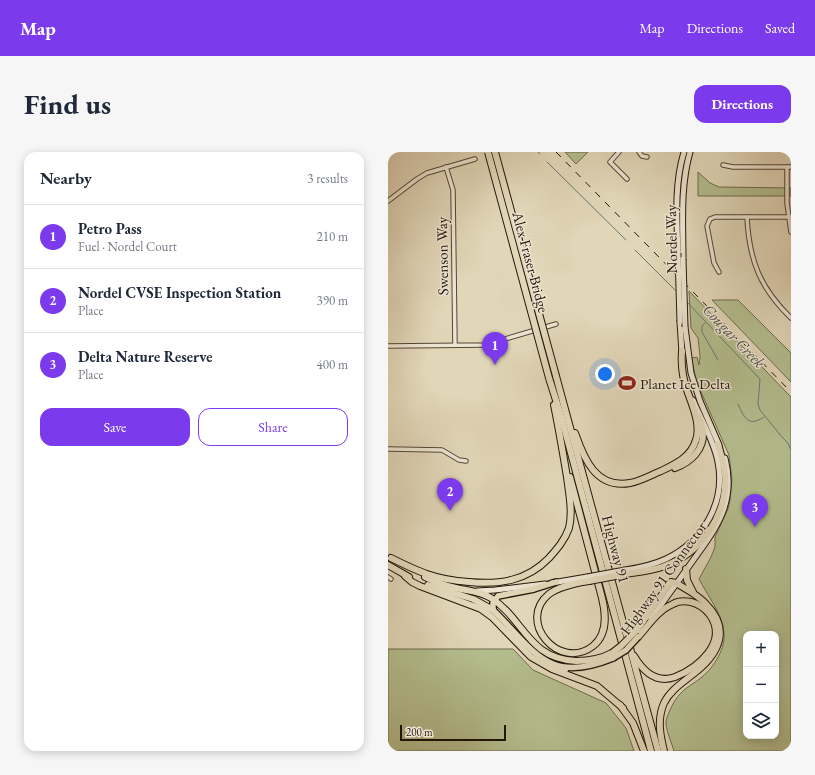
<!DOCTYPE html>
<meta charset="utf-8">
<style>
body{margin:0;font-family:"EB Garamond",serif;background:#f6f6f7;color:#1f2937}
.controls{position:absolute;right:12px;bottom:12px;display:grid;overflow:hidden;border-radius:8px;box-shadow:0 2px 10px #0003}
.controls button{width:36px;height:36px;display:grid;place-items:center;padding:0;border:0;border-bottom:1px solid #e0e1e3;background:#fff;color:#1f2937;font:20px sans-serif}
.scale{position:absolute;left:12px;bottom:10px;width:106px;box-sizing:border-box;padding-left:4px;border:2px solid #24170a;border-top:0;font-size:11px;line-height:14px;white-space:nowrap;color:#24170a;-webkit-text-stroke:3px #ece4d1;paint-order:stroke}
.you{position:absolute;left:217px;top:222px;width:14px;height:14px;margin:-10px;border:3px solid #fff;border-radius:50%;background:#1a73e8;box-shadow:0 0 0 6px #1a73e833}
.badge{display:grid;place-items:center;width:26px;height:26px;border-radius:50%;background:#7c3aed;color:#fff;font-size:13px;font-weight:700}
.pin{position:absolute;translate:-50% -33px;filter:drop-shadow(0 1px 2px #0008)}
.pin::after{content:'';position:absolute;top:21px;width:14px;height:12px;background:inherit;clip-path:polygon(0 0,100% 0,50% 100%)}
.list{margin:0;padding:0;list-style:none}
h2{display:flex;justify-content:space-between;align-items:center;height:52px;margin:0;padding:0 16px;font-size:17px}
h2 small{font-size:13px;font-weight:400;color:#747a83}
.list li{display:grid;grid-template-columns:26px 1fr auto;gap:12px;align-items:center;box-sizing:border-box;height:64px;padding:0 16px;border-top:1px solid #e0e1e3}
.list b{display:block;font-size:15px;white-space:nowrap}
.list p{margin:0;font-size:13px;white-space:nowrap;color:#747a83}
.list em{font-size:13px;font-style:normal;color:#747a83}
.actions{display:flex;gap:8px;padding:12px 16px}
.actions a{flex:1;padding:9px 0;border:1px solid #7c3aed;border-radius:12px;text-align:center;font-size:14px;color:#7c3aed}
.actions .main{background:#7c3aed;color:#fff}
.icon{flex:none;width:22px;height:22px;fill:none;stroke:currentColor;stroke-width:2;stroke-linecap:round;stroke-linejoin:round}
.map{position:relative;flex:none;width:403px;height:599px;overflow:hidden;border-radius:12px}
header{display:flex;align-items:center;gap:24px;box-sizing:border-box;height:56px;padding:0 20px;background:#7c3aed;color:#fff}
header strong{font-size:19px}
nav{display:flex;gap:22px;margin-inline-start:auto;font-size:14px}
.intro{display:flex;align-items:center;justify-content:space-between;box-sizing:border-box;height:96px;padding:0 24px}
h1{margin:0;font-size:28px}
.button{padding:10px 18px;border-radius:12px;background:#7c3aed;color:#fff;font-size:14px;font-weight:700}
main{display:flex;gap:24px;padding:0 24px}
aside{flex:1;background:#fff;border-radius:12px;box-shadow:0 2px 10px #0003}
.map>svg:first-child{display:block}
</style>
<header>
<strong>Map</strong>
<nav><a>Map</a><a>Directions</a><a>Saved</a></nav>
</header>
<div class="intro"><h1>Find us</h1><a class="button">Directions</a></div>
<main>
<aside>
<h2>Nearby<small>3 results</small></h2>
<ul class="list">
<li><span class="badge">1</span><div><b>Petro Pass</b><p>Fuel · Nordel Court</p></div><em>210 m</em></li>
<li><span class="badge">2</span><div><b>Nordel CVSE Inspection Station</b><p>Place</p></div><em>390 m</em></li>
<li><span class="badge">3</span><div><b>Delta Nature Reserve</b><p>Place</p></div><em>400 m</em></li>
</ul>
<div class="actions"><a class="main">Save</a><a>Share</a></div>
</aside>
<div class="map">
<svg width="403" height="599" viewBox="0 0 403 599">
<rect width="100%" height="100%" fill="#e1d6b8"/>
<filter id="stains"><feTurbulence type="fractalNoise" baseFrequency=".005" numOctaves="4"/><feColorMatrix values="0 0 0 0 .2 0 0 0 0 .09 0 0 0 0 .02 0 0 0 .5 -.17"/></filter>
<radialGradient id="worn" r=".72"><stop offset=".6" stop-color="#630" stop-opacity="0"/><stop offset="1" stop-color="#630" stop-opacity=".3"/></radialGradient>
<!-- green -->
<g fill="#b4bd8e" stroke="#6c6a4c" fill-rule="evenodd">
<polygon points="177,0 200,0 188,12"/>
<polygon points="310,20 322,31 331,35 403,36 403,44 310,44"/>
<path d="M301 139 403 245V599H286C284 592 277 576 278 569 280 561 286 548 292 542 298 535 307 531 314 525 326 515 338 496 336 480 334 461 319 443 311 427L323 405 327 395V385L340 357 342 348 344 327 341 303 309 231 303 206 309 205 311 213 312 204 310 186 303 176ZM358 482H388V584H358Z"/>
<polygon points="324,148 350,148 403,201 403,230"/>
<polygon points="0,497 125,497 145,518 218,551 238,576 246,599 0,599"/>
</g>
<g fill="none" stroke-linecap="round" stroke-linejoin="round">
<!-- stream -->
<g stroke="#687870" stroke-width="1">
<polyline points="150,0 152,2"/>
<polyline points="159,10 238,88"/>
<polyline points="247,98 289,140"/>
<polyline points="298,149 372,227 370,252 372,258 394,285 400,291 403,298"/>
<polyline points="317,171 314,174 314,180 330,208"/>
<path d="M350 252C356 265 360 276 376 265"/>
</g>
<!-- minor casing -->
<g stroke="#534736" stroke-width="5.5">
<g id="minor">
<polyline points="231,0 222,10 239,27"/>
<polyline points="251,0 254,4 259,5"/>
<polyline points="335,13 345,15 403,15"/>
<polyline points="58,15 65,38 67,193"/>
<polyline points="399,15 399,51 403,80"/>
<polyline points="0,49 29,27 39,21 87,7"/>
<path d="M359 65C361 108 372 136 403 166"/>
<polyline points="331,120 326,111 319,74 322,67 327,65 403,65"/>
<polyline points="0,194 97,193 168,172"/>
<polyline points="0,297 54,298 71,308 78,309"/>
<polyline points="0,425 3,427"/>
</g>
</g>
<!-- secondary casing -->
<g stroke="#24170a" stroke-width="7">
<g id="secondary">
<path d="M290 101C289 68 286 33 296 0"/>
<path d="M295 107C295 71 292 35 302 0"/>
<polyline points="292,170 294,201"/>
<polyline points="297,175 303,221 312,249 331,293"/>
<path d="M237 418C251 416 265 413 278 407 315 389 338 351 330 310 326 288 313 268 305 248"/>
<polyline points="164,431 199,425"/>
<polyline points="89,439 107,438 157,432"/>
<path d="M263 467C277 447 292 427 306 407 330 374 348 349 337 306"/>
</g>
</g>
<!-- trunk casing -->
<g stroke="#24170a" stroke-width="8">
<path id="trunk" d="M168 430 146 437 110 444 105 451V458C147 499 159 533 225 506"/>
</g>
<!-- motorway casing -->
<g stroke="#24170a" stroke-width="8">
<g id="motorway">
<polyline points="168,224 270,599"/>
<polyline points="161,226 173,264 263,599"/>
<path d="M187 281C196 307 208 337 242 331 253 329 263 323 273 319 288 312 303 305 308 288 314 271 302 249 297 232 294 221 293 211 294 199"/>
<path d="M287 316C303 310 316 298 315 280 315 275 312 269 311 265"/>
<path d="M182 325 214 446C218 462 220 482 205 494 171 520 128 469 161 442 172 434 188 431 201 429"/>
<path d="M3 406C15 412 27 418 39 422 53 427 66 429 81 430 111 433 139 429 161 406 169 397 177 388 181 376 185 360 181 341 179 325 175 301 171 277 166 253"/>
<polyline points="0,413 21,425"/>
<polyline points="298,417 299,428 305,440"/>
<path d="M238 422C250 420 262 419 274 415 313 402 340 363 337 322 336 312 333 302 330 292"/>
<polyline points="17,424 24,430 32,434 93,457 104,465 143,505 164,517 209,534 235,556"/>
<path d="M37 425C47 430 57 434 68 436 81 439 92 439 103 446 136 467 140 507 188 509 201 509 213 507 224 501"/>
<polyline points="40,433 85,447 105,458"/>
<path d="M248 479 283 430 288 431C298 437 310 443 318 452 342 476 332 500 309 519 297 529 283 537 276 551 269 567 272 583 276 599"/>
<path d="M246 504C255 519 268 532 287 525 310 516 341 490 322 463 317 456 311 452 303 450 297 449 290 449 285 452 270 458 260 474 250 485"/>
<polyline points="166,513 177,518"/>
<polyline points="232,553 245,571 256,599"/>
</g>
</g>
<!-- minor -->
<use href="#minor" stroke="#ece4d1" stroke-width="3.5"/>
<!-- secondary -->
<use href="#secondary" stroke="#ece4d1" stroke-width="5"/>
<!-- trunk -->
<use href="#trunk" stroke="#e1d6b8" stroke-width="5.5"/>
<!-- motorway -->
<use href="#motorway" stroke="#e1d6b8" stroke-width="6"/>
<!-- rail -->
<polyline stroke="#24170a" stroke-width="1" stroke-dasharray="7 7" stroke-linecap="butt" points="168,0 403,240"/>
<!-- secondary-bridge casing -->
<g stroke="#24170a" stroke-width="7" stroke-linecap="butt">
<g id="secondary-bridge">
<polyline points="290,101 292,170"/>
<polyline points="295,107 297,175"/>
<polyline points="199,425 237,418"/>
</g>
</g>
<!-- trunk-bridge casing -->
<g stroke="#24170a" stroke-width="8" stroke-linecap="butt">
<polyline id="trunk-bridge" points="225,506 238,498 250,485"/>
</g>
<!-- motorway-bridge casing -->
<g stroke="#24170a" stroke-width="8" stroke-linecap="butt">
<g id="motorway-bridge">
<polyline points="100,0 161,226"/>
<polyline points="107,0 168,224"/>
<polyline points="201,429 238,422"/>
<polyline points="224,501 233,494 248,479"/>
</g>
</g>
<!-- secondary-bridge -->
<use href="#secondary-bridge" stroke="#ece4d1" stroke-width="5"/>
<!-- trunk-bridge -->
<use href="#trunk-bridge" stroke="#e1d6b8" stroke-width="5.5"/>
<!-- motorway-bridge -->
<use href="#motorway-bridge" stroke="#e1d6b8" stroke-width="6"/>
</g>
<!-- icons -->
<defs>
<g id="stadium-bare" transform="scale(1.38)"><path d="M0-5a6.5 5 0 1 0 0 10a6.5 5 0 1 0 0-10ZM-3.5-1.8h7v3.6h-7Z" fill="#8f2418" stroke="#ece4d1" stroke-width="2.5" paint-order="stroke"/></g>
</defs>
<g fill-rule="evenodd">
<use href="#stadium-bare" x="239" y="231"/>
</g>
<g text-anchor="middle" dominant-baseline="central" stroke-width="3" stroke-linejoin="round" paint-order="stroke">
<!-- street labels -->
<g font-size="15" fill="#24170a" stroke="#ece4d1">
<text transform="translate(283 87) rotate(-91)">Nordel Way</text>
<text transform="translate(54 104) rotate(-91)">Swenson Way</text>
<text transform="translate(143 110) rotate(75)">Alex Fraser Bridge</text>
<text transform="translate(228 397) rotate(75)">Highway 91</text>
<text transform="translate(275 426) rotate(-54)">Highway 91 Connector</text>
</g>
<!-- poi labels -->
<g font-size="15" fill="#24170a" stroke="#ece4d1" text-anchor="start">
<text x="252" y="231">Planet Ice Delta</text>
</g>
<!-- water labels -->
<g font-size="16" font-style="italic" fill="#4c4f46" stroke="#ece4d1">
<text transform="translate(346 184) rotate(46)">Cougar Creek</text>
</g>
</g>
<rect width="100%" height="100%" filter="url(#stains)"/>
<rect width="100%" height="100%" fill="url(#worn)"/>
</svg>
<div class="controls">
<button>+</button>
<button>−</button>
<button><svg class="icon" aria-label="layers" viewBox="0 0 24 24"><path d="M12 4l9 5-9 5-9-5zM3 14l9 5 9-5"/></svg></button>
</div>
<div class="scale">200 m</div>
<div class="you"></div>
<div class="pin badge" style="left:107px;top:213px">1</div>
<div class="pin badge" style="left:62px;top:359px">2</div>
<div class="pin badge" style="left:367px;top:375px">3</div>
</div>
</main>
